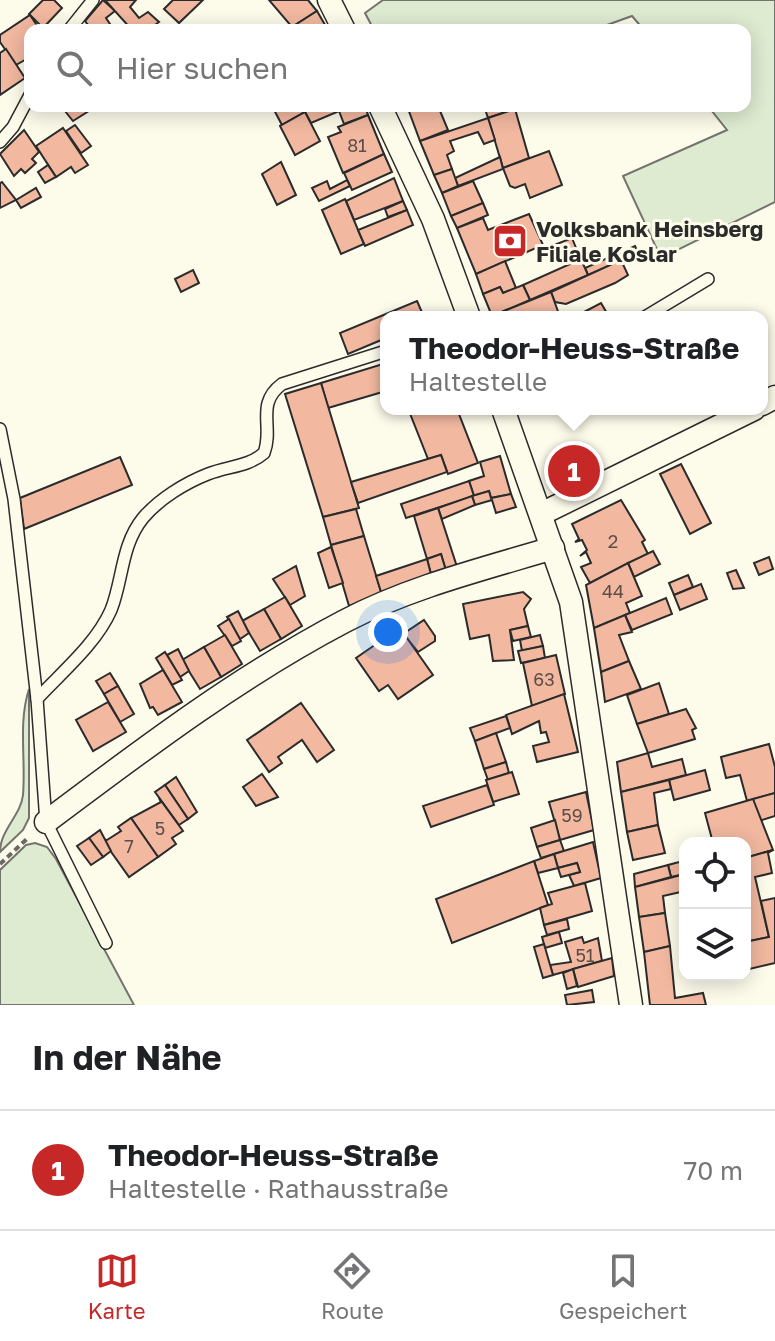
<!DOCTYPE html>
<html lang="de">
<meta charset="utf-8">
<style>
body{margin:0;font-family:"Golos Text",sans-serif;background:#f6f6f6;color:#202124}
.controls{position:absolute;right:24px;bottom:24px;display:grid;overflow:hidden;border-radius:16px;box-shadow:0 4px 20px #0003}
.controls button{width:72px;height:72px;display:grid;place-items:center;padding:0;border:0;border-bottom:2px solid #e0e0e0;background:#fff;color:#202124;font:40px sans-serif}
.you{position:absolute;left:388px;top:632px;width:28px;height:28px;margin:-20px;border:6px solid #fff;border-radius:50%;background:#1a73e8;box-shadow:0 0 0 12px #1a73e833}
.badge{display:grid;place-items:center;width:52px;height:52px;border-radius:50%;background:#c62828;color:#fff;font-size:26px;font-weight:700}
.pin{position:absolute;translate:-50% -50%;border:4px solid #fff;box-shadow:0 2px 8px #0006}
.popup{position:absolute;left:380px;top:311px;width:388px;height:104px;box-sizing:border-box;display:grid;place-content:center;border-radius:16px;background:#fff;filter:drop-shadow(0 2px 6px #0005);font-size:26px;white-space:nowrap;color:#757577}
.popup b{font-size:30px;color:#202124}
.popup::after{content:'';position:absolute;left:50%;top:100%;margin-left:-16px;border:16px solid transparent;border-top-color:#fff}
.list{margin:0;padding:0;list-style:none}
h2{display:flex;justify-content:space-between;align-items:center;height:104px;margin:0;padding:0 32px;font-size:34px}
h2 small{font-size:26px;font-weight:400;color:#757577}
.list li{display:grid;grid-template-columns:52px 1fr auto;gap:24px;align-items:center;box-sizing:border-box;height:120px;padding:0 32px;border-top:2px solid #e0e0e0}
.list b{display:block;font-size:30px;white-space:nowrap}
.list p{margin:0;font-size:26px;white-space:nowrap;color:#757577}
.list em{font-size:26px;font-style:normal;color:#757577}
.icon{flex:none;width:44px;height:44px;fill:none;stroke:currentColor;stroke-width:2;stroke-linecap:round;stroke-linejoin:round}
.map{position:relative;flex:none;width:775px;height:1005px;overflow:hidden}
.search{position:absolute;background:#fff;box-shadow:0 4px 20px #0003;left:24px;right:24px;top:24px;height:88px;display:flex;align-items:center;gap:20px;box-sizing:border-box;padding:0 28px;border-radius:16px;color:#757577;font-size:30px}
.sheet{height:224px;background:#fff}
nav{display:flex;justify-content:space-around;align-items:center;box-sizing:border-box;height:112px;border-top:2px solid #e0e0e0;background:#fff;font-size:22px;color:#757577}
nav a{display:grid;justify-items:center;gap:4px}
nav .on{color:#c62828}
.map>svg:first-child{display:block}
</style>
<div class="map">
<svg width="775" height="1005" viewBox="0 0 775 1005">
<rect width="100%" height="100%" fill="#fdfbea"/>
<!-- green -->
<g fill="#deebd1" stroke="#74746e" stroke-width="2">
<polygon points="383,0 775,0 775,202 661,258 623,176 727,130 708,106 745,106 745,30 644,30 632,16 593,30 374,30 365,13"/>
<path d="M29 689V818L23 830 0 852C0 830 21 815 23 795 26 759 18 723 29 689Z"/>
<polygon points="35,843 47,847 56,859 134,1005 0,1005 0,870 26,845"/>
</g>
<!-- building -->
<g fill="#f2b8a0" stroke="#2b2b2b" stroke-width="2">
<polygon points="43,0 54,0 62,8 43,28 29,14"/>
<polygon points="103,0 115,11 106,18 114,30 92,30 85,21"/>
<polygon points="105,0 136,0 130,7 139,18 148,12 159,22 148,30 132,30"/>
<polygon points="173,0 203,0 179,23 164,9"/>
<polygon points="269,0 308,0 317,11 292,27"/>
<polygon points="317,11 328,30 294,30 292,27"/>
<polygon points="30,15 40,30 30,30 30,57 16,65 0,42 0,35"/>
<polygon points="6,49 25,78 0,95 0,53"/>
<polygon points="61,106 90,106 92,109 73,121"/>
<polygon points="272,106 308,106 310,109 282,125"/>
<polygon points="315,106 365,106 368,115 344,124 339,111 311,123 305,112"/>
<polygon points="407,106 438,106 448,130 420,141"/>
<polygon points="484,106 514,106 515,109 488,118"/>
<polygon points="515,109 529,158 503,168 488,118"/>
<polygon points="305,112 320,141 295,155 280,126"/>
<polygon points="368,115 384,154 343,173 328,137 341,132 338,127"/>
<polygon points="488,118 495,140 484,144 478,132 450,141 454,151 447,155 452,169 434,175 420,141"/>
<polygon points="75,125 91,146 81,153 66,131"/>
<polygon points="63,128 88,165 75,173 71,167 56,177 36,146"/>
<polygon points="24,130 39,152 32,159 36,163 25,173 21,169 14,176 0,154"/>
<polygon points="549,151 562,185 530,198 525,184 515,188 510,186 503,168"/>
<polygon points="384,154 392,172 352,190 344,173"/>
<polygon points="500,157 503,169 458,186 455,178"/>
<polygon points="281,162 296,195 277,205 262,174"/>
<polygon points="48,165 56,177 45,183 38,172"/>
<polygon points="452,169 458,186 442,193 434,175"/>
<polygon points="394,178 403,201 354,220 346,201"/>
<polygon points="347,180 350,186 319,201 312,188 327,181 330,189"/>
<polygon points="473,181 483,203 451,216 442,193"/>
<polygon points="2,182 16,200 0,208 0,183"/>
<polygon points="36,188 41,197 21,208 16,200"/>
<polygon points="345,199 364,244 341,254 322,210"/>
<polygon points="403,201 407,210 388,217 385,209"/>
<polygon points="483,203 488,215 457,228 451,216"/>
<polygon points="407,210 413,225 365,246 358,230"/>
<polygon points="529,214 543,245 476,274 457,228 483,218 488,230"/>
<polygon points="572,238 576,248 559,255 554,245"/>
<polygon points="635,246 638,253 588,275 585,268"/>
<polygon points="581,259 588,275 530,300 523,285"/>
<polygon points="621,260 628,275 615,283 566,304 555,302 551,292"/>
<polygon points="505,261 516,288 503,293 500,287 483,294 476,274"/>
<polygon points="193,270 199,283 181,292 175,279"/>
<polygon points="523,285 530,300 492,316 483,294 500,287 503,293"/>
<polygon points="551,292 560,317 493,317 492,316"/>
<polygon points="417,301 424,317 386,317 386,338 348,354 340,333"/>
<polygon points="601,303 608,315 587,317 584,312"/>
<polygon points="386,363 386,391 328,408 321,383"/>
<polygon points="321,383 359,508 323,517 285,394"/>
<polygon points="416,409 457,409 478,463 448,474 441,455 428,459 409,411"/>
<polygon points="441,455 447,472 358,503 351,482"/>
<polygon points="500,456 511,494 491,498 489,491 474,496 469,481 484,476 480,462"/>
<polygon points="120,457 132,485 24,529 20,498"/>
<polygon points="681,464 711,523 690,534 660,474"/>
<polygon points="469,481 474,496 406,518 401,504"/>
<polygon points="489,491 491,498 511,494 516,507 496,513 492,500 475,505 472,496"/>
<polygon points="472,496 475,505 442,519 438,508"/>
<polygon points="621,500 645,540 642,542 648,554 590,583 581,567 591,563 586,552 580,556 587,550 582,540 575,542 579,539 572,524"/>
<polygon points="438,508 458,570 447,574 441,554 427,559 414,516"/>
<polygon points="356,509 364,536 331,545 323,517"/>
<polygon points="364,536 382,595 349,606 331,545"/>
<polygon points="331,547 343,583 329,588 318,553"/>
<polygon points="653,551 660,564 634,577 628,563"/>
<polygon points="441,554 447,574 432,578 427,559"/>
<polygon points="769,557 773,569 759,575 754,563"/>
<polygon points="427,559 432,578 382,595 376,576"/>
<polygon points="628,563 642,596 626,603 630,613 594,628 586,585"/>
<polygon points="296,566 305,596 290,605 273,579"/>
<polygon points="736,570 744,588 733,589 727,573"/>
<polygon points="688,575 693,587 674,595 669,583"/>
<polygon points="701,584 707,599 680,610 674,595"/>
<polygon points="523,592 531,599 524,609 528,626 510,630 514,660 493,661 489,635 470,639 463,604"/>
<polygon points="285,597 302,626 281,639 264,609"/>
<polygon points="666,598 672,614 632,630 625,615"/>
<polygon points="264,609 281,639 260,651 242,621"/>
<polygon points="238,611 249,633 240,639 227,617"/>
<polygon points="625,615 632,632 619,635 629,661 601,672 594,628"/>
<polygon points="229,619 241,641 232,646 218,626"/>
<polygon points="424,620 435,636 435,641 418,652 403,634"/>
<polygon points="528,626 531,637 513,641 510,630"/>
<polygon points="225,635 242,664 221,677 204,647"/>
<polygon points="540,635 543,646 522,651 520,640"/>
<polygon points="407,638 433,675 398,699 388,685 379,691 356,658 382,640 390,650"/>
<polygon points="543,646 545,658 521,663 518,651"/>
<polygon points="204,647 221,677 200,689 182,660"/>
<polygon points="178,649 189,671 180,677 167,655"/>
<polygon points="165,652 182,680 172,685 156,658"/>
<polygon points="556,655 565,694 532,706 523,663"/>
<polygon points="629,661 641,689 605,702 601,672"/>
<polygon points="163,670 182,702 158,715 153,707 150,708 140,684"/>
<polygon points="110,673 118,686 104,694 96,681"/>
<polygon points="659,683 669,714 637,724 627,695"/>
<polygon points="118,686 134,714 120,722 104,694"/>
<polygon points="564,694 578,752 537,762 533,746 549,742 546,732 541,733 539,721 512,734 506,715"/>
<polygon points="108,702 126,732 93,751 76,720"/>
<polygon points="301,703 334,750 317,762 302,740 278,757 282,763 269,772 247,740"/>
<polygon points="686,709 696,728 692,730 695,739 648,753 637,724"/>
<polygon points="506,716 510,728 475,741 470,728"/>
<polygon points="496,733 506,762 484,769 475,741"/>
<polygon points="769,744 775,767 775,793 747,801 740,775 726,778 721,757"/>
<polygon points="648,753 652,767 682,759 686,775 621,792 617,762"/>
<polygon points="506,762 509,773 488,780 484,769"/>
<polygon points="705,770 710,790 674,800 669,780"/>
<polygon points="512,772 519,794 493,802 486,780"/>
<polygon points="262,774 278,797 256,806 243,787"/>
<polygon points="176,777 197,812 188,819 165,785"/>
<polygon points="669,780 671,789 654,793 658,825 627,832 621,792"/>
<polygon points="165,785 188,819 179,825 155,792"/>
<polygon points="487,785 494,805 431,827 423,806"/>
<polygon points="586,792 594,830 560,840 549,802"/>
<polygon points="775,793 775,816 759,821 753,799"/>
<polygon points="159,798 183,831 172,838 176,844 158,857 131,818 161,802"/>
<polygon points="753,799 773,850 745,858 745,843 713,843 705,813"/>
<polygon points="131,818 158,857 129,877 102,839 107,840 121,831 118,827"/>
<polygon points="555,820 560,840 537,847 531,828"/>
<polygon points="658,825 665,853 633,860 627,832"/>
<polygon points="100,830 111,851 103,857 89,838"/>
<polygon points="89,838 103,857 91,865 77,846"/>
<polygon points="560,840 564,851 541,858 537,847"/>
<polygon points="593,842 601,878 574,886 569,875 580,872 577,863 558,868 554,854"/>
<polygon points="773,850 768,853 772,873 755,877 769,937 745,942 745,858"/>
<polygon points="554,854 558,868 538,873 534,861"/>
<polygon points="534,861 548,905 452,943 436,899"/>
<polygon points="683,861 685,874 671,877 668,865"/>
<polygon points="577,863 580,872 561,877 558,868"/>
<polygon points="668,865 671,877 635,887 634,874"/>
<polygon points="681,875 685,891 663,896 665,913 639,917 635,887"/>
<polygon points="585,883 592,911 544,925 540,908 552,904 548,893"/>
<polygon points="775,898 775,963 745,970 745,942 769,937 761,901"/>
<polygon points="665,913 670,946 644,952 639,917"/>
<polygon points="567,919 569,929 547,935 544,925"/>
<polygon points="559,932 562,943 545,948 542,937"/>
<polygon points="582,937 584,943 598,938 602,961 553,975 550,965 571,962 565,942"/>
<polygon points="544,944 553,975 543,978 534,947"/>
<polygon points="670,946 675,998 703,993 706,1005 650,1005 644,952"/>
<polygon points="612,958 614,976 578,987 573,969"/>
<polygon points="573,969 577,986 567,989 563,973"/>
<polygon points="592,990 594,1002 567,1005 565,995"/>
</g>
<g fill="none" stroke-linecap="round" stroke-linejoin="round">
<!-- lane casing -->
<g stroke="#2b2b2b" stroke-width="14">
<g id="lane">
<polyline points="69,30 93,0"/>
<polyline points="0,142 13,127 30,95"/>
<polyline points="645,317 708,279"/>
<polyline points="0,429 14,499 37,699 46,822 106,943"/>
<path d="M37 699C62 672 96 644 111 610 123 580 121 545 143 518 159 499 185 483 208 474 228 466 248 467 264 453 274 427 255 404 282 384L386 351"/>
</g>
</g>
<!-- street casing -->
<g stroke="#2b2b2b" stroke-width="25">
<g id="street">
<polyline points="329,0 344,30"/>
<polyline points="380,106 433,219 469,317"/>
<polyline points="762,404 775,397"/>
<polyline points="503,409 571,602 631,1005"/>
<polyline points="541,514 754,409"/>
<path d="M46 822C142 750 238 677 345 621 410 587 483 569 553 548"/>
</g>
</g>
<!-- path -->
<polyline stroke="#6a6964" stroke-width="4" stroke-dasharray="6 4" stroke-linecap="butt" points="0,864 29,837"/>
<!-- lane -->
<use href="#lane" stroke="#fdfbea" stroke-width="11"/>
<!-- street -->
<use href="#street" stroke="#fdfbea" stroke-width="22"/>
</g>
<!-- icons -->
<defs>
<g id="bank-square" transform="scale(1.8)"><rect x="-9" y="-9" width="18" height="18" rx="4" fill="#c62828" stroke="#fdfbea"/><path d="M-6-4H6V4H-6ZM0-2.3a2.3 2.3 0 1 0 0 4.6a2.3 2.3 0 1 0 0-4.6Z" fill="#fff"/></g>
</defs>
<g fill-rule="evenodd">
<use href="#bank-square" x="510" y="241"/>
</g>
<g text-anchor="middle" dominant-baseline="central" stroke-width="6" stroke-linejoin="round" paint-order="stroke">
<!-- number labels -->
<g font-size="18" fill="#5d4e48">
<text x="357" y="145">81</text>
<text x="613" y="541">2</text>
<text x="613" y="591">44</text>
<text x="544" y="679">63</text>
<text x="572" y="815">59</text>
<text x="160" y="828">5</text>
<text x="129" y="846">7</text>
<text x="585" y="955">51</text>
</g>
<!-- poi labels -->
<g font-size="22" font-weight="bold" fill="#2b2b2b" stroke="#fdfbea" text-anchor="start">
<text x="536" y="228">Volksbank Heinsberg<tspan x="536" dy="25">Filiale Koslar</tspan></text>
</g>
</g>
</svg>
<div class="controls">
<button><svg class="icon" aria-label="locate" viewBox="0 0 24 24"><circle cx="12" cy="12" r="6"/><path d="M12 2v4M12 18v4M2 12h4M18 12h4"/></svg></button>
<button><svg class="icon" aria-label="layers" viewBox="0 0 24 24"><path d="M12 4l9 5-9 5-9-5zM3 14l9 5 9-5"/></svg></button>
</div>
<div class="you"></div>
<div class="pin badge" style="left:574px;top:471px">1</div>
<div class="popup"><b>Theodor-Heuss-Straße</b>Haltestelle</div>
<div class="search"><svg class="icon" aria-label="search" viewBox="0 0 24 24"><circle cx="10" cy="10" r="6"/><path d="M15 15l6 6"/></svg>Hier suchen</div>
</div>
<section class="sheet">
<h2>In der Nähe<small></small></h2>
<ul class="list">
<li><span class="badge">1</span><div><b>Theodor-Heuss-Straße</b><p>Haltestelle · Rathausstraße</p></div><em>70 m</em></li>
</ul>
</section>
<nav>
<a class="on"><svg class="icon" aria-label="map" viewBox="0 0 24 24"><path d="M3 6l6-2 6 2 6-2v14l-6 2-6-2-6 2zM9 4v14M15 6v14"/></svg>Karte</a>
<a><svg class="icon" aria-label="directions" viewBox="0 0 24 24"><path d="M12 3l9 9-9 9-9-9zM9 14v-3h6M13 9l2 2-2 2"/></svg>Route</a>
<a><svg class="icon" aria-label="saved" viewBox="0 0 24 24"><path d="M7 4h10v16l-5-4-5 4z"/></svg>Gespeichert</a>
</nav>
